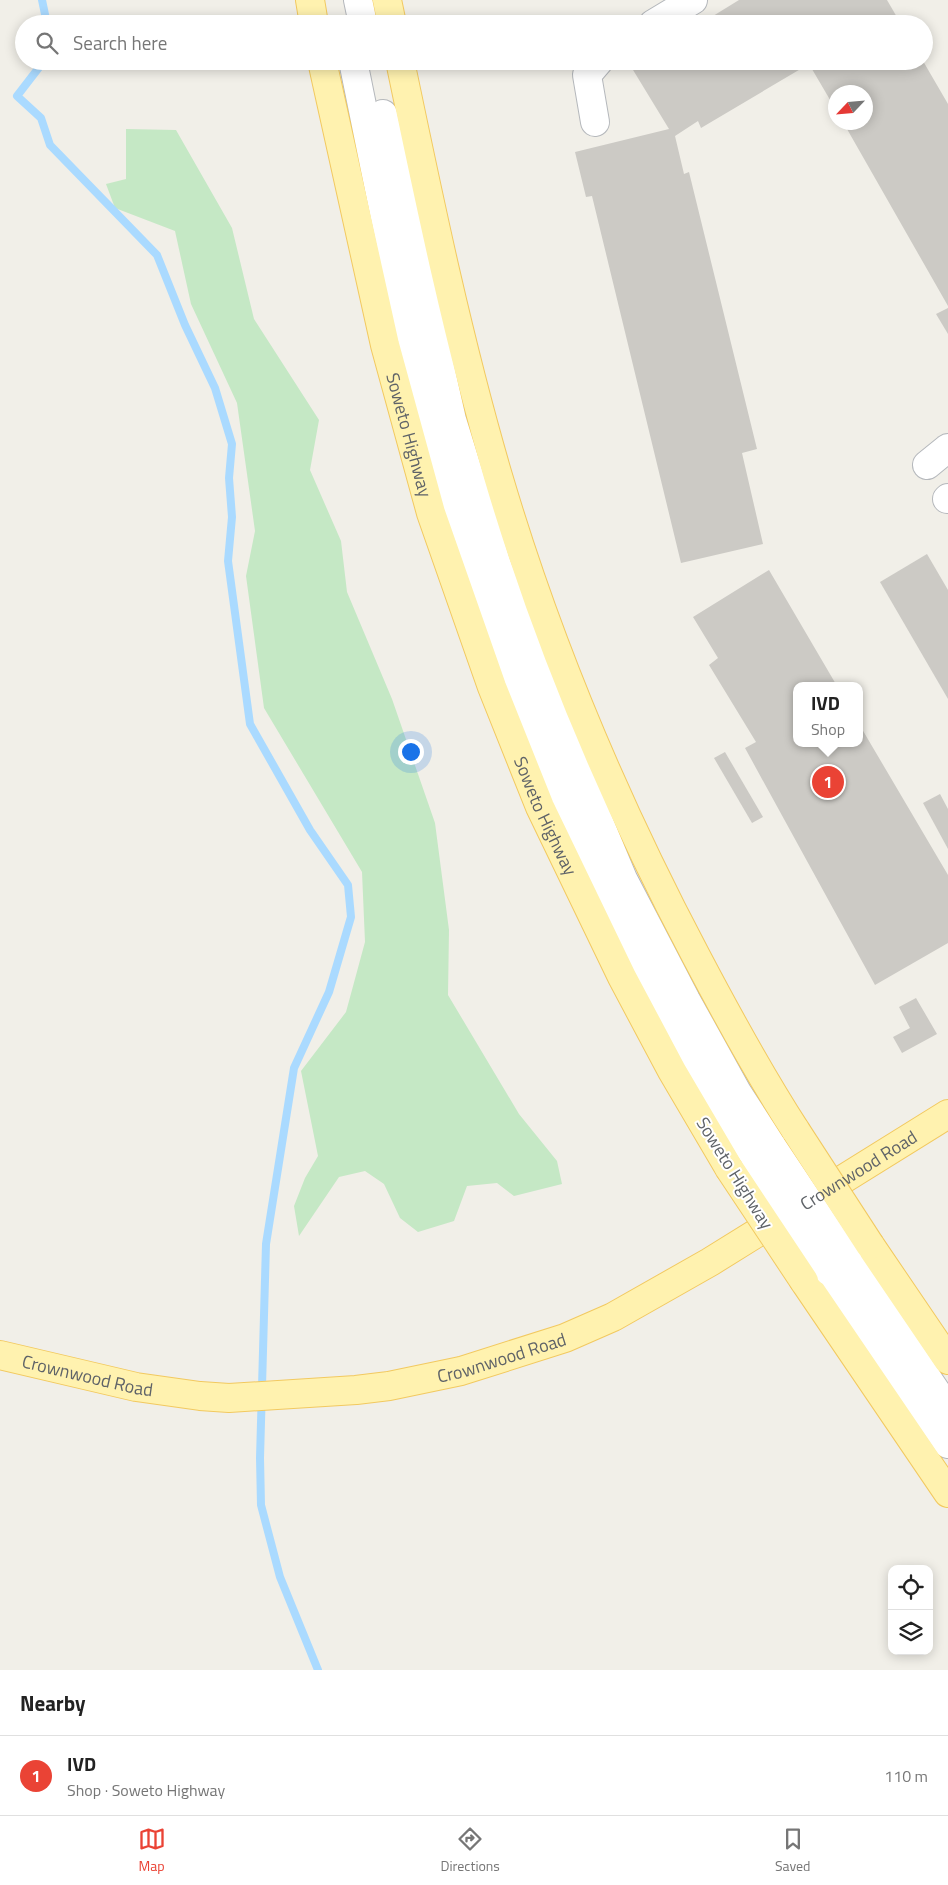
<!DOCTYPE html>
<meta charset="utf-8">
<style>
body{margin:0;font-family:"Titillium Web",sans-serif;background:#f2f2f2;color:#222}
.controls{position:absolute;right:15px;bottom:15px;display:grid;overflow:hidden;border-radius:10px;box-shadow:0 2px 12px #0003}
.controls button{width:45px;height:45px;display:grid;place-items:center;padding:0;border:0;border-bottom:1px solid #e0e0e0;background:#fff;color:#222;font:25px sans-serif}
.compass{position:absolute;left:828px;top:85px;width:45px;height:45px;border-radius:50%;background:#fff;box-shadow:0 2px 12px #0003;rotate:244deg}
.you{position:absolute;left:410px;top:751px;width:18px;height:18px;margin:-12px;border:4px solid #fff;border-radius:50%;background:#1a73e8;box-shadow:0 0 0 8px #1a73e833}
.badge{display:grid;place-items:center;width:32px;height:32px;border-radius:50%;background:#ea4335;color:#fff;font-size:16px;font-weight:700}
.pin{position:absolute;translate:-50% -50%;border:2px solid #fff;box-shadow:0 1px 5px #0006}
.popup{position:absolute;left:793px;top:682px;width:70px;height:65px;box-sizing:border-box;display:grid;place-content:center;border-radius:10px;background:#fff;filter:drop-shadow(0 1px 4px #0005);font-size:16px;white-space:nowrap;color:#767676}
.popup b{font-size:19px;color:#222}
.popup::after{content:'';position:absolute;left:50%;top:100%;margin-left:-10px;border:10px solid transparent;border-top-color:#fff}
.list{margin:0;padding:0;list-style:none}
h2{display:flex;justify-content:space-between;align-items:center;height:65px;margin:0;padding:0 20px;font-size:21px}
h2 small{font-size:16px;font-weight:400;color:#767676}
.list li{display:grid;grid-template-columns:32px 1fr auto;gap:15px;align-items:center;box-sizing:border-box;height:80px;padding:0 20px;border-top:1px solid #e0e0e0}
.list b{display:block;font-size:19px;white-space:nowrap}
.list p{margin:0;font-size:16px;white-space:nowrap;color:#767676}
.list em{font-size:16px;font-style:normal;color:#767676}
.icon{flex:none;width:28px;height:28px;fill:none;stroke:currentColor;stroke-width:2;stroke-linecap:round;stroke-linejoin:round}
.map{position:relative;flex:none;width:948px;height:1670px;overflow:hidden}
.search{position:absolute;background:#fff;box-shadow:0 2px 12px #0003;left:15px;right:15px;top:15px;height:55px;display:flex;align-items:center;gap:12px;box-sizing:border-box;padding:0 18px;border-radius:28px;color:#767676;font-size:19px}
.sheet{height:145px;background:#fff}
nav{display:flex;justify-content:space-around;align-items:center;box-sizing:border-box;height:70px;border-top:1px solid #e0e0e0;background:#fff;font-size:14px;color:#767676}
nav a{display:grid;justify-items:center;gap:2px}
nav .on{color:#ea4335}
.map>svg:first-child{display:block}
</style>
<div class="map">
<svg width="948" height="1670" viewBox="0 0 948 1670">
<rect width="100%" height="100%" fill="#f1efe8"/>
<!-- green -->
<polygon fill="#c5e8c5" points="126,129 176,130 232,228 254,319 319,420 310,470 341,541 347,592 392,699 435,823 449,930 448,995 519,1114 557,1161 562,1184 514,1196 497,1183 467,1186 454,1221 418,1232 400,1218 384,1184 365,1171 339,1177 299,1236 294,1206 305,1178 318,1156 301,1071 346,1012 365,942 362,872 264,708 246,576 255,531 237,403 191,304 175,231 115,208 106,184 126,179"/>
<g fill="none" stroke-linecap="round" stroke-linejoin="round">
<!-- stream -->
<g stroke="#aadaff" stroke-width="8">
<polyline points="42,0 47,24"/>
<polyline points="44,61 17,96 41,118 50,145 157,255 185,325 215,388 232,444 229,478 232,517 228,561 250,724 310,830 348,885 351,917 329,992 294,1068 266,1244 260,1458 261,1505 280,1577 318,1670"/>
</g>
</g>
<!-- building -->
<g fill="#cccac5">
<polygon points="739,0 887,0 901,24 700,24"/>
<polygon points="637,61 923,61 948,104 948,306 843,122 866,122 866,92 836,92 836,110 809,64 701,128 698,121 675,136 684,174 689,172 757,449 742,453 763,544 681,563 592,196 586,197 575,152 669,129 630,65"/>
<polygon points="948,308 948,334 936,314"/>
<polygon points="927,554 948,590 948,699 880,582"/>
<polygon points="769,570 837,686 797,686 797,743 859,743 859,724 948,875 948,943 875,985 745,748 756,742 709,665 718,658 693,617"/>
<polygon points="725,752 763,817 752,823 714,758"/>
<polygon points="940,794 948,809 948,849 923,803"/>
<polygon points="916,998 937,1034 902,1053 893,1037 910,1028 899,1007"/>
</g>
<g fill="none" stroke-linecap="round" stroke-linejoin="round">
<!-- minor casing -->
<g stroke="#b5b8bc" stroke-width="30">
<g id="minor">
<polyline points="358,0 363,24"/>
<polyline points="653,24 693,0"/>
<path d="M353 61C375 169 396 277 422 384 430 417 441 449 450 481 520 719 623 946 754 1156"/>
<polyline points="383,114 452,420 497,565 547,698 623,879 686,1000 737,1092 773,1148"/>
<polyline points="595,122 587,75 599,61"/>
<polyline points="927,465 948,448"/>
<polyline points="947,499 948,498"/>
<polyline points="847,1259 948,1409"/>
<polyline points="829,1271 948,1444"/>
</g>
</g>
<!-- major casing -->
<g stroke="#f2c960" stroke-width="30">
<g id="major">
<polyline points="310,0 314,24"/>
<polyline points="387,0 392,24"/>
<path id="s1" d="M322 61 385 345 431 513 492 687 540 807 622 977 672 1071 729 1168"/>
<path d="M400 61C429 200 458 340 498 476 547 642 615 803 696 956 727 1015 759 1074 796 1131"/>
<polyline points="870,1245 948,1360"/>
<polyline points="804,1281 948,1493"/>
<path id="s2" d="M0 1355 136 1387 200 1396 229 1398 356 1390 389 1386 461 1371 565 1338 613 1317 710 1262 948 1114"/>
</g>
</g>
<!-- minor -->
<use href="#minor" stroke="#fff" stroke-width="28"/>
<!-- major -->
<use href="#major" stroke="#fff2af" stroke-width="28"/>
<!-- minor-bridge casing -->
<g stroke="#b5b8bc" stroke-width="30" stroke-linecap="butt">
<g id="minor-bridge">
<polyline points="773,1148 847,1259"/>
<polyline points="754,1156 829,1271"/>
</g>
</g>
<!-- major-bridge casing -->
<g stroke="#f2c960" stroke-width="30" stroke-linecap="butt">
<g id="major-bridge">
<polyline points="796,1131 870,1245"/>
<polyline points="729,1168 804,1281"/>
</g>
</g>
<!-- minor-bridge -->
<use href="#minor-bridge" stroke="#fff" stroke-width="28"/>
<!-- major-bridge -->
<use href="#major-bridge" stroke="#fff2af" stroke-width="28"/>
</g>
<g text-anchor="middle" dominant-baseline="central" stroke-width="4" stroke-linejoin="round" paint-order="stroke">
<!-- street labels -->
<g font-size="18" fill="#5f6368" stroke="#fff">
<text stroke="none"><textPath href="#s1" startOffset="384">Soweto Highway</textPath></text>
<text stroke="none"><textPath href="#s1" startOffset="789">Soweto Highway</textPath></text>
<text stroke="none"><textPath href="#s2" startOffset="915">Crownwood Road</textPath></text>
<text transform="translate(735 1173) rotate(58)">Soweto Highway</text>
<text stroke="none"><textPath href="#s2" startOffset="510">Crownwood Road</textPath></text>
<text stroke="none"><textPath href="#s2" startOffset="90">Crownwood Road</textPath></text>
</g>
</g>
</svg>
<div class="controls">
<button><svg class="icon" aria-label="locate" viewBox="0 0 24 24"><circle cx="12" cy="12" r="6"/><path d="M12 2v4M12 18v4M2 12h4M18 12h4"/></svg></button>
<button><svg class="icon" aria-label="layers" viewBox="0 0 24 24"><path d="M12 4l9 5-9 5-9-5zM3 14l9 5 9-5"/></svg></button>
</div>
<svg class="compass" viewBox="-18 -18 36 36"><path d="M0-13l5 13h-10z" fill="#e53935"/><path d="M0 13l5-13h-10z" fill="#767676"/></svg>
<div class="you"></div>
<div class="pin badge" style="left:828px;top:782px">1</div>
<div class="popup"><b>IVD</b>Shop</div>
<div class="search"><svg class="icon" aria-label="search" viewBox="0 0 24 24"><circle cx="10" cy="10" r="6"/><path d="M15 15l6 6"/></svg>Search here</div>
</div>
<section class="sheet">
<h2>Nearby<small></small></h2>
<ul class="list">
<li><span class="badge">1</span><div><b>IVD</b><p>Shop · Soweto Highway</p></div><em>110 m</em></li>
</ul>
</section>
<nav>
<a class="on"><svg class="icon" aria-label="map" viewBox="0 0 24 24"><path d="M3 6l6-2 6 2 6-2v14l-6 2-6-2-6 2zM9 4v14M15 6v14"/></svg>Map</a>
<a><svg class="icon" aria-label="directions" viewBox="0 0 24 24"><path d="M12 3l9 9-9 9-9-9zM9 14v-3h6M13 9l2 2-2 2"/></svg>Directions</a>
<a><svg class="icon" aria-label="saved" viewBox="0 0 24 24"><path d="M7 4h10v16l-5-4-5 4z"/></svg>Saved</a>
</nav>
